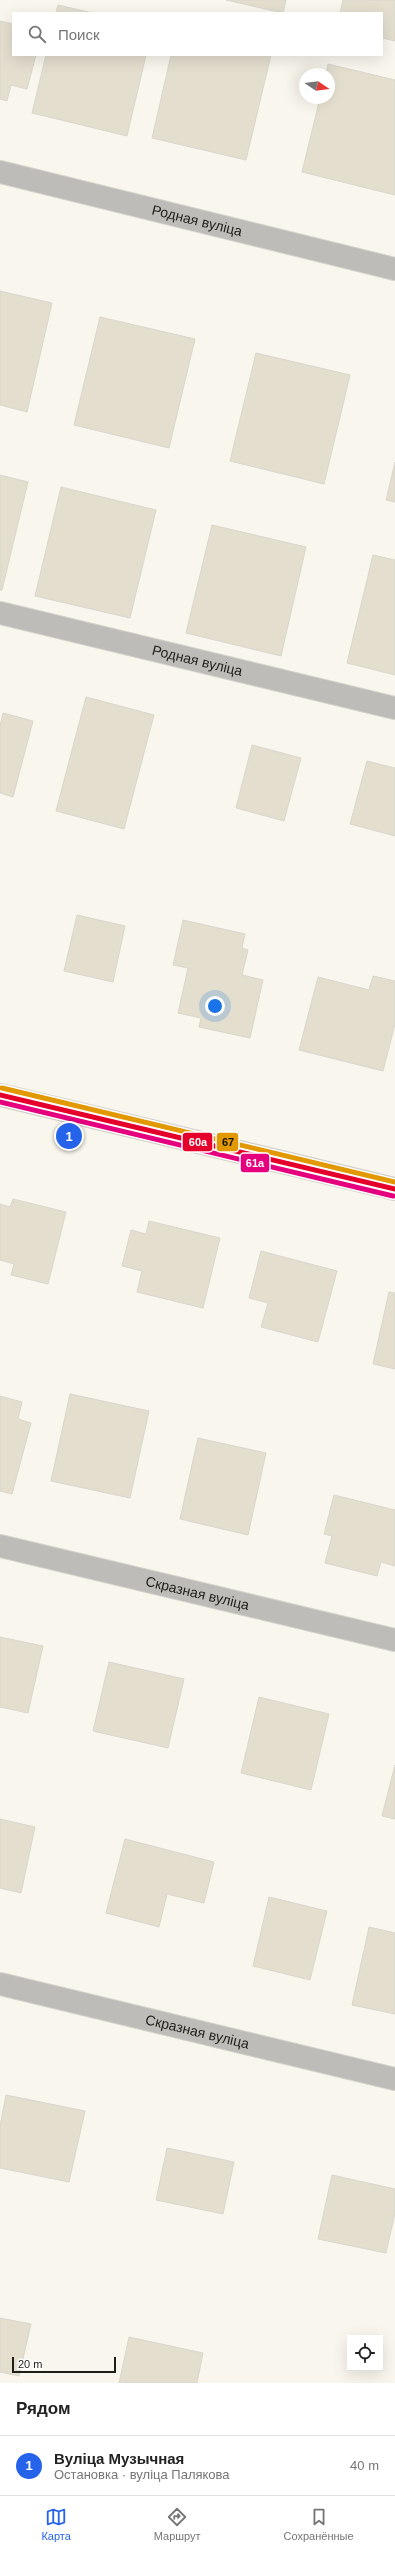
<!DOCTYPE html>
<html lang="ru">
<meta charset="utf-8">
<style>
body{margin:0;font-family:Helvetica,sans-serif;background:#f2f2f2;color:#222}
.controls{position:absolute;right:12px;bottom:12px;display:grid;overflow:hidden;border-radius:0px;box-shadow:0 4px 16px #0002}
.controls button{width:36px;height:36px;display:grid;place-items:center;padding:0;border:0;border-bottom:1px solid #e0e0e0;background:#fff;color:#222;font:20px sans-serif}
.compass{position:absolute;left:299px;top:68px;width:36px;height:36px;border-radius:50%;background:#fff;box-shadow:0 4px 16px #0002;rotate:103deg}
.scale{position:absolute;left:12px;bottom:10px;width:104px;box-sizing:border-box;padding-left:4px;border:2px solid #1f1e17;border-top:0;font-size:11px;line-height:14px;white-space:nowrap;color:#1f1e17;-webkit-text-stroke:3px #fff;paint-order:stroke}
.you{position:absolute;left:215px;top:1006px;width:14px;height:14px;margin:-10px;border:3px solid #fff;border-radius:50%;background:#1a73e8;box-shadow:0 0 0 6px #1a73e833}
.badge{display:grid;place-items:center;width:26px;height:26px;border-radius:50%;background:#2563eb;color:#fff;font-size:13px;font-weight:700}
.pin{position:absolute;translate:-50% -50%;border:2px solid #fff;box-shadow:0 1px 4px #0006}
.list{margin:0;padding:0;list-style:none}
h2{display:flex;justify-content:space-between;align-items:center;height:52px;margin:0;padding:0 16px;font-size:17px}
h2 small{font-size:13px;font-weight:400;color:#767676}
.list li{display:grid;grid-template-columns:26px 1fr auto;gap:12px;align-items:center;box-sizing:border-box;height:60px;padding:0 16px;border-top:1px solid #e0e0e0}
.list b{display:block;font-size:15px;white-space:nowrap}
.list p{margin:0;font-size:13px;white-space:nowrap;color:#767676}
.list em{font-size:13px;font-style:normal;color:#767676}
.icon{flex:none;width:22px;height:22px;fill:none;stroke:currentColor;stroke-width:2;stroke-linecap:round;stroke-linejoin:round}
.map{position:relative;flex:none;width:395px;height:2383px;overflow:hidden}
.search{position:absolute;background:#fff;box-shadow:0 4px 16px #0002;left:12px;right:12px;top:12px;height:44px;display:flex;align-items:center;gap:10px;box-sizing:border-box;padding:0 14px;border-radius:0px;color:#767676;font-size:15px}
.sheet{height:112px;background:#fff}
nav{display:flex;justify-content:space-around;align-items:center;box-sizing:border-box;height:56px;border-top:1px solid #e0e0e0;background:#fff;font-size:11px;color:#767676}
nav a{display:grid;justify-items:center;gap:2px}
nav .on{color:#2563eb}
.map>svg:first-child{display:block}
</style>
<div class="map">
<svg width="395" height="2383" viewBox="0 0 395 2383">
<rect width="100%" height="100%" fill="#f9f6ed"/>
<!-- building -->
<g fill="#e3dece" stroke="#d9d6ce">
<polygon points="226,0 286,0 283,13"/>
<polygon points="343,0 395,0 395,41 382,38 382,13 340,13"/>
<polygon points="58,5 93,13 56,13"/>
<polygon points="0,21 13,24 13,55 36,55 27,89 11,85 7,101 0,99"/>
<polygon points="46,55 146,55 127,136 32,113"/>
<polygon points="171,55 271,55 246,160 152,138"/>
<polygon points="328,64 395,80 395,195 302,172 320,98 329,98 329,74 326,74"/>
<polygon points="0,291 52,303 27,412 0,405"/>
<polygon points="100,317 195,339 169,448 74,425"/>
<polygon points="256,353 350,375 324,484 230,461"/>
<polygon points="395,462 395,502 386,500"/>
<polygon points="0,475 28,482 2,590 0,590"/>
<polygon points="61,487 156,510 130,618 35,596"/>
<polygon points="212,525 306,547 281,656 186,633"/>
<polygon points="373,555 395,560 395,675 347,663"/>
<polygon points="86,697 154,715 124,829 56,811"/>
<polygon points="3,713 33,721 13,797 0,793 0,726"/>
<polygon points="252,745 301,758 284,821 236,808"/>
<polygon points="367,761 395,768 395,836 350,824"/>
<polygon points="77,915 125,926 113,982 64,971"/>
<polygon points="183,920 245,934 242,948 248,950 242,975 263,980 250,1038 199,1027 201,1018 178,1013 188,968 173,965"/>
<polygon points="373,976 395,981 395,1024 383,1071 299,1050 318,977 369,990"/>
<polygon points="13,1199 66,1212 48,1284 11,1275 14,1264 0,1260 0,1204 10,1207"/>
<polygon points="149,1221 220,1238 203,1308 137,1292 142,1271 122,1266 131,1230 146,1234"/>
<polygon points="261,1251 337,1271 318,1342 261,1327 268,1303 249,1298"/>
<polygon points="389,1292 395,1293 395,1369 373,1364"/>
<polygon points="70,1394 149,1411 130,1498 51,1481"/>
<polygon points="0,1396 22,1402 18,1419 31,1423 12,1494 0,1491"/>
<polygon points="198,1438 266,1453 248,1535 180,1519"/>
<polygon points="334,1495 395,1510 395,1566 381,1562 377,1576 325,1563 332,1536 324,1534"/>
<polygon points="0,1637 43,1646 28,1713 0,1707"/>
<polygon points="109,1662 184,1679 168,1748 93,1731"/>
<polygon points="259,1697 329,1714 311,1790 241,1773"/>
<polygon points="395,1765 395,1819 382,1816"/>
<polygon points="0,1819 35,1827 21,1893 0,1888"/>
<polygon points="125,1839 214,1862 204,1903 167,1894 159,1927 106,1913"/>
<polygon points="269,1897 327,1911 310,1980 253,1966"/>
<polygon points="369,1927 395,1933 395,2014 352,2005"/>
<polygon points="6,2095 85,2111 69,2182 0,2168 0,2126"/>
<polygon points="167,2148 234,2162 223,2214 156,2200"/>
<polygon points="332,2175 395,2189 395,2213 386,2253 318,2239"/>
<polygon points="0,2318 31,2324 19,2376 0,2372"/>
<polygon points="129,2337 203,2353 197,2383 119,2383"/>
</g>
<g fill="none" stroke-linecap="round" stroke-linejoin="round">
<!-- street casing -->
<g stroke="#d5d3cc" stroke-width="24">
<g id="street">
<path id="s1" d="M0 172 395 269"/>
<path id="s2" d="M0 613 395 708"/>
<path id="s3" d="M0 1546 395 1640"/>
<path id="s4" d="M0 1984 395 2079"/>
</g>
</g>
<!-- secondary casing -->
<g stroke="#d5d3cc" stroke-width="24">
<polyline id="secondary" points="0,1095 395,1189"/>
</g>
<!-- street -->
<use href="#street" stroke="#bebcb8" stroke-width="22"/>
<!-- secondary -->
<use href="#secondary" stroke="#bdbab6" stroke-width="22"/>
<!-- bus-1 casing -->
<g stroke="#fff" stroke-width="8">
<polyline id="bus-1" points="0,1095 395,1189"/>
</g>
<!-- bus-2 casing -->
<g stroke="#fff" stroke-width="8">
<polyline id="bus-2" points="0,1102 393,1196"/>
</g>
<!-- bus-3 casing -->
<g stroke="#fff" stroke-width="8">
<polyline id="bus-3" points="2,1088 395,1182"/>
</g>
<!-- bus-1 -->
<use href="#bus-1" stroke="#e4002b" stroke-width="5"/>
<!-- bus-2 -->
<use href="#bus-2" stroke="#e5007d" stroke-width="5"/>
<!-- bus-3 -->
<use href="#bus-3" stroke="#e19802" stroke-width="5"/>
</g>
<g text-anchor="middle" dominant-baseline="central" stroke-width="3.5" stroke-linejoin="round" paint-order="stroke">
<!-- street labels -->
<g font-size="14" fill="#1f1e17" stroke="#fff">
<text stroke="none"><textPath href="#s1" startOffset="203">Родная вуліца</textPath></text>
<text stroke="none"><textPath href="#s2" startOffset="203">Родная вуліца</textPath></text>
<text stroke="none"><textPath href="#s3" startOffset="203">Скразная вуліца</textPath></text>
<text stroke="none"><textPath href="#s4" startOffset="203">Скразная вуліца</textPath></text>
</g>
</g>
<g stroke="#fff" stroke-width="1.5">
<rect x="216" y="1132" width="23" height="20" rx="4" fill="#e19802"/>
<rect x="182" y="1132" width="31" height="20" rx="4" fill="#e4002b"/>
<rect x="240" y="1153" width="30" height="20" rx="4" fill="#e5007d"/>
</g>
<g font-size="11" text-anchor="middle" font-weight="bold" fill="#fff">
<text x="198" y="1146">60а</text>
<text x="255" y="1167">61а</text>
</g>
<g font-size="11" text-anchor="middle" font-weight="bold" fill="#111">
<text x="228" y="1146">67</text>
</g>
</svg>
<div class="controls">
<button><svg class="icon" aria-label="locate" viewBox="0 0 24 24"><circle cx="12" cy="12" r="6"/><path d="M12 2v4M12 18v4M2 12h4M18 12h4"/></svg></button>
</div>
<svg class="compass" viewBox="-18 -18 36 36"><path d="M0-13l5 13h-10z" fill="#e53935"/><path d="M0 13l5-13h-10z" fill="#767676"/></svg>
<div class="scale">20 m</div>
<div class="you"></div>
<div class="pin badge" style="left:69px;top:1136px">1</div>
<div class="search"><svg class="icon" aria-label="search" viewBox="0 0 24 24"><circle cx="10" cy="10" r="6"/><path d="M15 15l6 6"/></svg>Поиск</div>
</div>
<section class="sheet">
<h2>Рядом<small></small></h2>
<ul class="list">
<li><span class="badge">1</span><div><b>Вуліца Музычная</b><p>Остановка · вуліца Палякова</p></div><em>40 m</em></li>
</ul>
</section>
<nav>
<a class="on"><svg class="icon" aria-label="map" viewBox="0 0 24 24"><path d="M3 6l6-2 6 2 6-2v14l-6 2-6-2-6 2zM9 4v14M15 6v14"/></svg>Карта</a>
<a><svg class="icon" aria-label="directions" viewBox="0 0 24 24"><path d="M12 3l9 9-9 9-9-9zM9 14v-3h6M13 9l2 2-2 2"/></svg>Маршрут</a>
<a><svg class="icon" aria-label="saved" viewBox="0 0 24 24"><path d="M7 4h10v16l-5-4-5 4z"/></svg>Сохранённые</a>
</nav>
